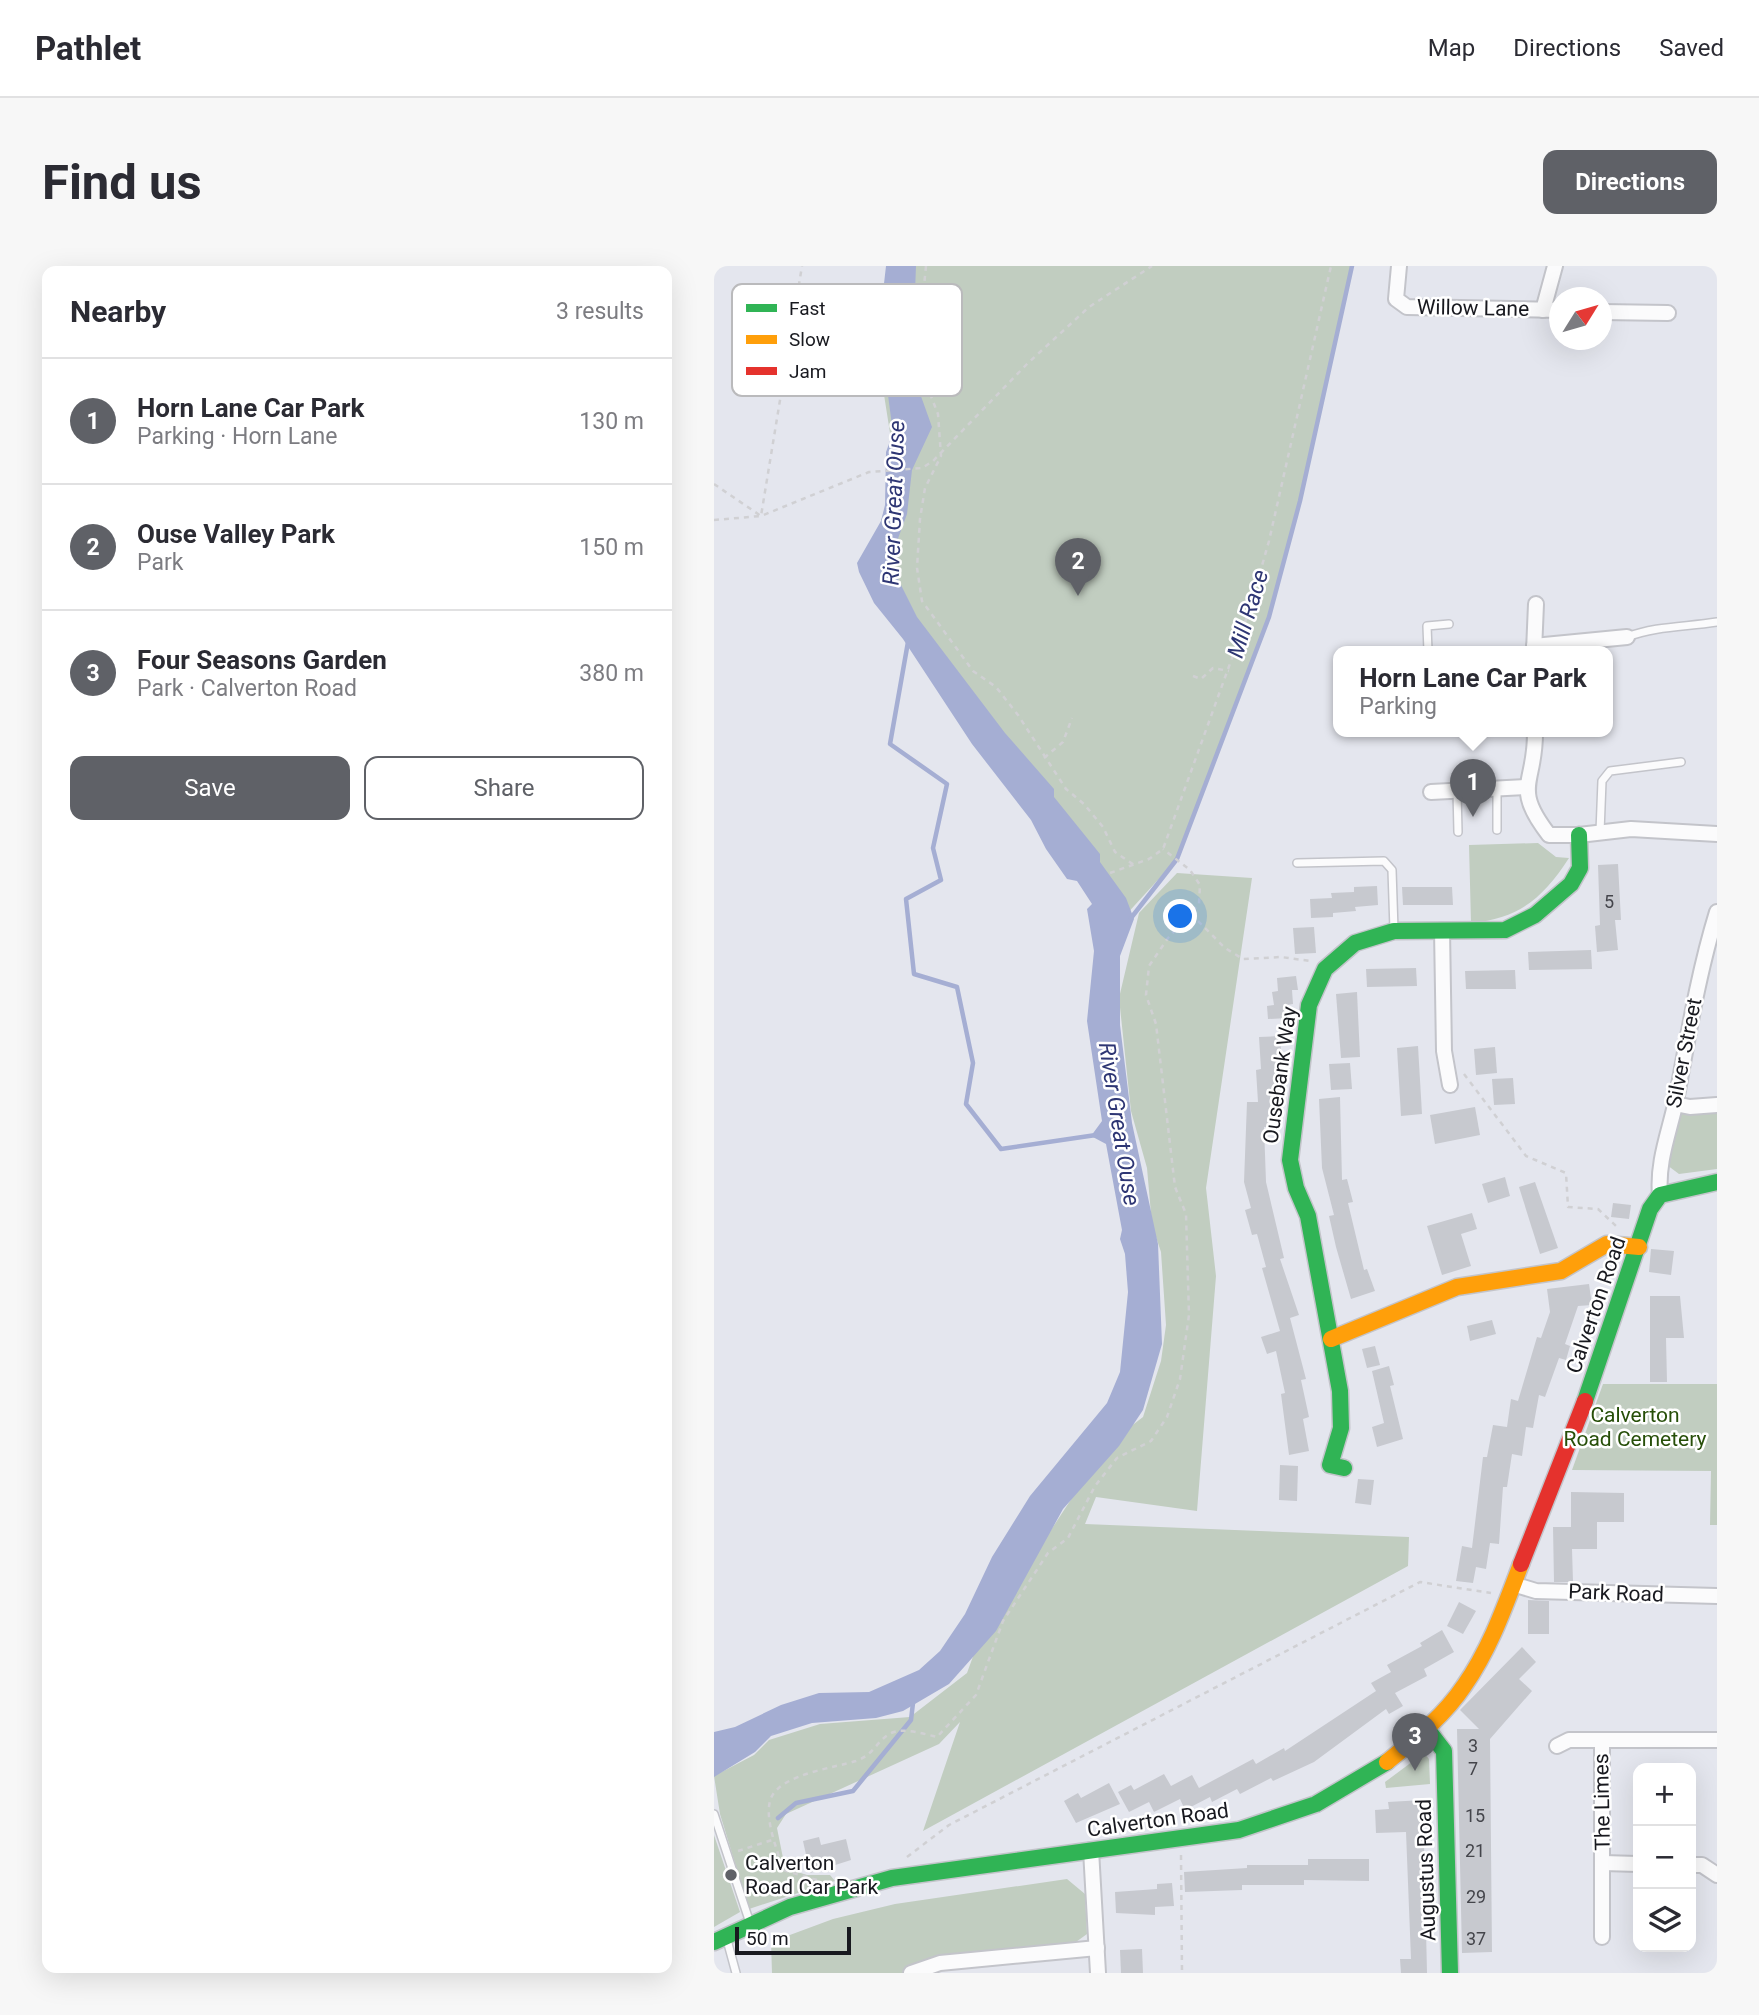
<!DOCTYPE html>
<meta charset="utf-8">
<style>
body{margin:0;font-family:Roboto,sans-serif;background:#f7f7f7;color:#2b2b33}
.controls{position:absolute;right:21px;bottom:21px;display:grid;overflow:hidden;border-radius:14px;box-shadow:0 7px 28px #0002}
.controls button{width:63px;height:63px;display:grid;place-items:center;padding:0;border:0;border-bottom:2px solid #e1e1e2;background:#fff;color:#2b2b33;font:35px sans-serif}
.compass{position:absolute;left:835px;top:21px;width:63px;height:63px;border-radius:50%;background:#fff;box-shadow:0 7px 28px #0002;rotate:53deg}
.scale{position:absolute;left:21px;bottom:18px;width:116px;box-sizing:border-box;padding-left:7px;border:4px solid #18191f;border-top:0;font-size:19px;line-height:24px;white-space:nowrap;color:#18191f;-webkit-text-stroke:5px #fff;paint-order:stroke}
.you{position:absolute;left:467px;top:651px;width:24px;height:24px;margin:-18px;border:5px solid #fff;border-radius:50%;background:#1a73e8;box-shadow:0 0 0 10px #1a73e833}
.badge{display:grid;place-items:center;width:46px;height:46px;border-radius:50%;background:#5f6167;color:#fff;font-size:23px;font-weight:700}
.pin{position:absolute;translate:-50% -58px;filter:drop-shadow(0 2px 4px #0008)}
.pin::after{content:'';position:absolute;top:37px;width:24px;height:21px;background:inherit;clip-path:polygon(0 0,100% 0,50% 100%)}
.popup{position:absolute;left:619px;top:380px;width:280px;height:91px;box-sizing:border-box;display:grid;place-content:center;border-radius:14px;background:#fff;filter:drop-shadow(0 2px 5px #0005);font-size:23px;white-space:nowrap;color:#7c7c81}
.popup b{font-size:26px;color:#2b2b33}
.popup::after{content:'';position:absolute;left:50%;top:100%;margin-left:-14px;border:14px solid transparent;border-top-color:#fff}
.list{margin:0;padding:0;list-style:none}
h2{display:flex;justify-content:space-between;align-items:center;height:91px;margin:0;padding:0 28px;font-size:30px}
h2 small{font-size:23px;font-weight:400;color:#7c7c81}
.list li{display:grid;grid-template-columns:46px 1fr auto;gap:21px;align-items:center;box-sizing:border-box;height:126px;padding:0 28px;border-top:2px solid #e1e1e2}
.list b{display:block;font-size:26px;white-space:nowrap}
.list p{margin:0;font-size:23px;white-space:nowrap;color:#7c7c81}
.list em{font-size:23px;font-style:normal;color:#7c7c81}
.actions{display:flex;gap:14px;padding:21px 28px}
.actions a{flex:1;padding:16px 0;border:2px solid #5f6167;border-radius:14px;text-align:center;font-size:24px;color:#5f6167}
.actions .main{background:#5f6167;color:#fff}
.icon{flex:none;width:38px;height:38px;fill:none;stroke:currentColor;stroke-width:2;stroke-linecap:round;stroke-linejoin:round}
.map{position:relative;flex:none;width:1003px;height:1707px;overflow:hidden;border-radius:14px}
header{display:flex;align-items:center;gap:42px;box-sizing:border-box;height:98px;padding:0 35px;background:#fff;border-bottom:2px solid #e1e1e2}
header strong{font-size:33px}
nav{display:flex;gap:38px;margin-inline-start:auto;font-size:24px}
.intro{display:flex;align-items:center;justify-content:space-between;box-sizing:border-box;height:168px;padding:0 42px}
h1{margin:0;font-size:49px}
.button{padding:18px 32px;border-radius:14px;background:#5f6167;color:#fff;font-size:24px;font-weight:700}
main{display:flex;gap:42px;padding:0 42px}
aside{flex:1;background:#fff;border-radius:14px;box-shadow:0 7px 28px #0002}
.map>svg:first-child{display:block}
</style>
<header>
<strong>Pathlet</strong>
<nav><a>Map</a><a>Directions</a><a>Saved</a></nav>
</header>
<div class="intro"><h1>Find us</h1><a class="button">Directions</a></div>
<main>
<aside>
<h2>Nearby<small>3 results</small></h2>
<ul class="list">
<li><span class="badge">1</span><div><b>Horn Lane Car Park</b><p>Parking · Horn Lane</p></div><em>130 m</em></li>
<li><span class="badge">2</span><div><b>Ouse Valley Park</b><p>Park</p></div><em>150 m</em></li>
<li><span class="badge">3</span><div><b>Four Seasons Garden</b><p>Park · Calverton Road</p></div><em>380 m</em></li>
</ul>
<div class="actions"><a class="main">Save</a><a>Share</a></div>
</aside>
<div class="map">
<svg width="1003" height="1707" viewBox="0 0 1003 1707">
<rect width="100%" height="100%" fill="#e4e6ee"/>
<!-- green -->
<g fill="#c1cdc0">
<polygon points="185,0 638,0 586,235 555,351 463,593 410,651 151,308 182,205 165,97"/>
<path d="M824 577 842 591 855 592C829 632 806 652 757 657L755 579Z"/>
<polygon points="463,607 538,612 492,922 502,1010 483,1245 382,1231 371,1258 695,1271 694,1300 209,1565 246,1456 225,1478 72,1548 63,1562 71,1602 93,1609 116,1609 121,1615 35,1643 6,1548 0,1510 40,1489 55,1474 106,1458 196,1451 253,1407 265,1374 375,1206 399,1174 429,1151 447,1095 452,1059 447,986 438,959 433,902 417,845 405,732 425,647"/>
<polygon points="1003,844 1003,903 965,908 953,899 964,846"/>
<polygon points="889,1118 1003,1118 1003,1259 996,1259 997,1205 858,1204"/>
<polygon points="710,1487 715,1493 716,1518 672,1522 671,1516"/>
<polygon points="0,1569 26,1646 0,1661"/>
<polygon points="353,1613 371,1628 373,1668 355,1681 224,1696 188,1707 58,1707 57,1676 119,1653 181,1638"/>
</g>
<!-- water -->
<polygon fill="#a5aed3" points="172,0 202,0 198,105 218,161 198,204 193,248 178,289 182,309 203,351 291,467 340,523 340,531 386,588 386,596 412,632 420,653 406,690 406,759 418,857 444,978 448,1078 429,1144 405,1180 349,1243 282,1365 235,1418 189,1445 162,1452 98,1457 57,1470 41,1486 0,1511 0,1466 21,1461 67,1439 105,1427 155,1426 205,1404 226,1385 251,1348 278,1291 316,1230 393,1137 406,1106 414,1026 411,988 406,973 408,964 392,878 377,870 388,855 373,755 380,685 373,643 378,638 363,615 353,613 332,583 317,554 258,478 189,373 160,337 145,306 143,297 167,255 171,239 172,186 179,167 165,61"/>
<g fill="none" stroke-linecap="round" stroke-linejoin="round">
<!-- stream -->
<g stroke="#a5aed3" stroke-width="4.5">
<polyline points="194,376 176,478 233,518 219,582 227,614 192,633 200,708 243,721 259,797 252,838 287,883 382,869"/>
<polyline points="417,652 463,593 555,351 586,235 638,0"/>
<polyline points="64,1552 82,1537 139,1525 197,1454 199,1437"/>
</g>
</g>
<!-- building -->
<g fill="#c7c9cf">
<polygon points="904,598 907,654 901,654 904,684 883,686 881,660 886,659 884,599"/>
<polygon points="663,620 664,639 641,641 642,645 619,647 619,651 597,652 596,633 618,632 617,627 640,626 640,621"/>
<polygon points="688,621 738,621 739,639 689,639"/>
<polygon points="600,661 602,687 581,688 579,662"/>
<polygon points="877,684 878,703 815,704 814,686"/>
<polygon points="702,702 703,720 653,721 652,703"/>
<polygon points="801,704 802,723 752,723 751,705"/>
<polygon points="582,710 584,724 578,724 579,738 573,739 574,752 554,753 553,740 560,739 558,726 564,725 563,712"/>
<polygon points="643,726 646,791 627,792 622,728"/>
<polygon points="566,770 568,796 562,797 564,828 556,829 556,861 550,861 552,916 570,992 566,993 585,1049 576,1052 592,1113 587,1114 595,1151 589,1153 595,1185 575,1189 567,1128 571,1127 562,1085 553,1088 547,1071 566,1065 548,1002 552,1001 543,968 538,969 531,944 537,942 530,916 533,836 544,836 542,804 547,803 545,771"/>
<polygon points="704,780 708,848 687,850 683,782"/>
<polygon points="781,781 783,807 762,809 760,783"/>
<polygon points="636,797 638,823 617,824 615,798"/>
<polygon points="799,812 801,838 780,839 778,813"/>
<polygon points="626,831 628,914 633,913 639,936 634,937 650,1004 653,1003 661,1025 637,1033 622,981 615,950 620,949 608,902 605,833"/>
<polygon points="761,841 766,869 721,878 716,849"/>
<polygon points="791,911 796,930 774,937 768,918"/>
<polygon points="821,916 844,982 826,988 805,921"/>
<polygon points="899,937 917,939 915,953 897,951"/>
<polygon points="758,947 763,963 747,968 757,1000 728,1009 713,960"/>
<polygon points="937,983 960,985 957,1009 935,1006"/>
<polygon points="875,1018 878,1039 864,1040 851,1078 856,1080 852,1094 845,1092 831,1131 825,1129 819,1162 812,1161 808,1190 798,1188 793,1221 789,1221 785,1278 776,1277 772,1303 762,1301 759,1317 742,1315 748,1280 758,1282 769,1191 773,1191 779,1159 793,1161 797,1133 804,1135 823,1071 827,1072 836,1046 833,1023"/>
<polygon points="936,1030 966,1030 970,1072 952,1072 953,1116 936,1116"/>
<polygon points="778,1054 782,1068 756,1075 753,1060"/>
<polygon points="661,1080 666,1099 653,1102 648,1083"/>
<polygon points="675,1100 680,1119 676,1120 689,1173 663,1181 658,1161 670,1157 658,1105"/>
<polygon points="566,1199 584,1200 583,1235 565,1234"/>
<polygon points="644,1213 660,1214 657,1239 641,1237"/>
<polygon points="857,1226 910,1227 910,1256 883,1256 883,1283 858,1283 859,1316 840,1316 839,1261 857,1261"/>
<polygon points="814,1334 835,1335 835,1368 814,1368"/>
<polygon points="745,1336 762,1345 749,1368 733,1360"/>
<polygon points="728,1364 740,1386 710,1403 713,1410 681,1427 689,1440 675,1448 672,1443 600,1496 559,1515 557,1512 526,1528 523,1523 498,1536 496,1531 471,1544 466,1533 440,1546 435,1536 415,1546 404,1526 417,1519 420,1524 450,1508 457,1520 478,1509 485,1522 539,1493 542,1498 570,1482 571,1485 662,1425 657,1417 677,1406 673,1399 708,1380 706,1377"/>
<polygon points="808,1381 822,1396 805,1413 818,1425 776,1473 778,1686 748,1687 743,1463 765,1463 746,1444"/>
<polygon points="395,1517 406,1538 362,1557 350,1535 364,1527 367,1532"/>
<polygon points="709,1534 713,1707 687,1707 686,1693 697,1693 692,1566 662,1567 661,1544 675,1543 674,1536"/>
<polygon points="105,1571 107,1579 132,1573 137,1594 96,1607 89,1575"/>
<polygon points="594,1593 655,1593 655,1615 590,1614 590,1619 528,1619 528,1624 471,1626 470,1606 533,1602 533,1599 594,1599"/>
<polygon points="458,1617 460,1640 441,1641 441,1649 402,1647 401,1626 443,1623 443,1618"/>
<polygon points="428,1683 429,1707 407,1707 406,1684"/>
</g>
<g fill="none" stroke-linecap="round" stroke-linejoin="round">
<!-- lane casing -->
<g stroke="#c3c4ca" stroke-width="10">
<g id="lane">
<path d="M913 371C942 360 972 361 1003 356"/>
<polyline points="714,385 713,360 735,358"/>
<polyline points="743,525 744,566"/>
<polyline points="783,564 783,523"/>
<polyline points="886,566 888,515 896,505 967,496"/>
<polyline points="583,597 670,595 678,604 680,664"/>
<polyline points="0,1548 36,1657"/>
<polyline points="13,1674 22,1707"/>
</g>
</g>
<!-- street casing -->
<g stroke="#c3c4ca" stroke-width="18">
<g id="street">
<polyline points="685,0 682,33 693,41 846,44"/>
<polyline points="829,44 841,0"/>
<polyline points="888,46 954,47"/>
<polyline points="820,380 913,371"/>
<polyline points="820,385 822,338"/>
<path d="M821 465C822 518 797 520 835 569H865L917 563 1003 568"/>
<polyline points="717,526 812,521"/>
<polyline points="728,664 730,785 736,819"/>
<polyline points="961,838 976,841 1003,839"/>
<path d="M946 929C943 896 955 867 962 835 974 771 984 708 1003 646"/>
<polyline points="802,1319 822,1325 1003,1330"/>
<polyline points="888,1475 888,1671"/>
<polyline points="843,1480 855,1474 1003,1474"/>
<polyline points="377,1584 384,1707"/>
<polyline points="889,1597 924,1598"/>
<polyline points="977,1599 988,1599 1003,1609"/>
<polyline points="197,1707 226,1697 383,1682"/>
</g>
</g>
<!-- fast casing -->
<g stroke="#c3c4ca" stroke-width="19">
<g id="fast">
<polyline points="871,1135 936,943 946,929 1003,916"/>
<polyline points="630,1202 616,1199 627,1162 626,1125 594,950 582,922 576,894 595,739 611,703 641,677 680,665 791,664 821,649 857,618 866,602 865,569"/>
<polyline points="713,1463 730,1485 736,1707"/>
<polyline points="0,1676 76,1641 178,1612 525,1564 602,1538 673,1496"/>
</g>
</g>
<!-- slow casing -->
<g stroke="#c3c4ca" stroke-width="19">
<g id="slow">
<polyline points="617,1073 743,1021 847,1005 893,978 925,981"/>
<path d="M673 1496C701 1473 730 1450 750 1420 776 1383 791 1340 807 1298"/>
</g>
</g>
<!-- jam casing -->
<g stroke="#c3c4ca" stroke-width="19">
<polyline id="jam" points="807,1298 871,1135"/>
</g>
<!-- path -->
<g stroke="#d0d0d3" stroke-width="2.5" stroke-dasharray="5 5" stroke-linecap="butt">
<polyline points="212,0 204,80 206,102 224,148 227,190 211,222 206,253 203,302 208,335 259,405 282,421 304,449 352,523 370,538 389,561 401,586 420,599"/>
<polyline points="0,218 47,250 155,206 208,202 219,195 313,98 375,41 438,0"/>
<polyline points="0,254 47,250 88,0"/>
<polyline points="479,410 487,413 499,402 515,405"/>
<polyline points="330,492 349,476 358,452"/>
<polyline points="396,607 435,593 449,583 535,345 555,275 617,0"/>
<polyline points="477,648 511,682 529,693 567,691 596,695"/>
<polyline points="750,808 812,890 852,907 854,941 884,943 902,960"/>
<polyline points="24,1585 61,1573"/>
<polyline points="467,1589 468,1707"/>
<polyline points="193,1591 235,1559 706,1316 777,1327"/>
<path d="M103 1614 69 1604C64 1585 48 1549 58 1530 70 1508 119 1502 142 1495 162 1488 163 1472 180 1466 192 1462 210 1468 223 1471L262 1429 289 1355 334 1287 354 1272 381 1220 403 1192 437 1175 453 1151 466 1113 475 1049 472 948 461 921 442 758 432 729 435 700 454 672 485 638 486 619 476 604 449 583"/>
</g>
<!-- lane -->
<use href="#lane" stroke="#fbfbfc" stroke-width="7"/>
<!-- street -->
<use href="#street" stroke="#fbfbfc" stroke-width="14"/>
<!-- fast -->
<use href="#fast" stroke="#30b455" stroke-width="16"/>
<!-- slow -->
<use href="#slow" stroke="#ff9f0a" stroke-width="16"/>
<!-- jam -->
<use href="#jam" stroke="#e5322d" stroke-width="16"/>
</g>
<!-- markers -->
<circle fill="#5f6167" stroke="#fff" stroke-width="2.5" cx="17" cy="1609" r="7"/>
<g text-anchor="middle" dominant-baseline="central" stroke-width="5" stroke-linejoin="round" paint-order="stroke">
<!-- number labels -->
<g font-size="18" fill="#44454b">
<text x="895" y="635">5</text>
<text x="759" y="1479">3</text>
<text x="759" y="1502">7</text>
<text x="761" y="1549">15</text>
<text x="761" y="1584">21</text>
<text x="762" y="1630">29</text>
<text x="762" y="1672">37</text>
</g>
<!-- street labels -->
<g font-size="21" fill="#18191f" stroke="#fff">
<text transform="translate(759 42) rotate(1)">Willow Lane</text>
<text transform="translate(970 787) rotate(-79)">Silver Street</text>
<text transform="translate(566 809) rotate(-82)">Ousebank Way</text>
<text transform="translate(882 1039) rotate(-71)">Calverton Road</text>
<text transform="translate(902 1327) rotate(2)">Park Road</text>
<text transform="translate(888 1536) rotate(-91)">The Limes</text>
<text transform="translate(444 1554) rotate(-8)">Calverton Road</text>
<text transform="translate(712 1604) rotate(-92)">Augustus Road</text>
</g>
<!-- park labels -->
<g font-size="21" fill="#274f09" stroke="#fff">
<text x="921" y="1149">Calverton<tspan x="921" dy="24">Road Cemetery</tspan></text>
</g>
<!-- poi labels -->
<g font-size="21" fill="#18191f" stroke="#fff" text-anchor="start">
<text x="31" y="1597">Calverton<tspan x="31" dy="24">Road Car Park</tspan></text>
</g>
<!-- water labels -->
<g font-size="23" font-style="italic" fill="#2e3674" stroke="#fff">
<text transform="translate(180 237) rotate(-88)">River Great Ouse</text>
<text transform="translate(534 348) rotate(-73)">Mill Race</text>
<text transform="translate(405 858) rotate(81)">River Great Ouse</text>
</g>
</g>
<!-- legend -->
<rect x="18" y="18" width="230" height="112" rx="10" fill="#fff" stroke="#bababc" stroke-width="2"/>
<rect x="32" y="38" width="31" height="8" fill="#30b455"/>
<rect x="32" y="69" width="31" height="9" fill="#ff9f0a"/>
<rect x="32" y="101" width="31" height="8" fill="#e5322d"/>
<g font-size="19" fill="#18191f">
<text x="75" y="49">Fast</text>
<text x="75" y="80">Slow</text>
<text x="75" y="112">Jam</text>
</g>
</svg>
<div class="controls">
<button>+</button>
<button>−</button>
<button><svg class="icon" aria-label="layers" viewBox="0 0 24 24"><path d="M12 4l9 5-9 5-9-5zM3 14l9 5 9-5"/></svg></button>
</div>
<svg class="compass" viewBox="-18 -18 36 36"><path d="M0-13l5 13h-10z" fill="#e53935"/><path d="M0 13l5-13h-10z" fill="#7c7c81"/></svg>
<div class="scale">50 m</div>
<div class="you"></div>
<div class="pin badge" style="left:759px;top:551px">1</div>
<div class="popup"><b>Horn Lane Car Park</b>Parking</div>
<div class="pin badge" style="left:364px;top:330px">2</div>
<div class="pin badge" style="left:701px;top:1505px">3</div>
</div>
</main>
